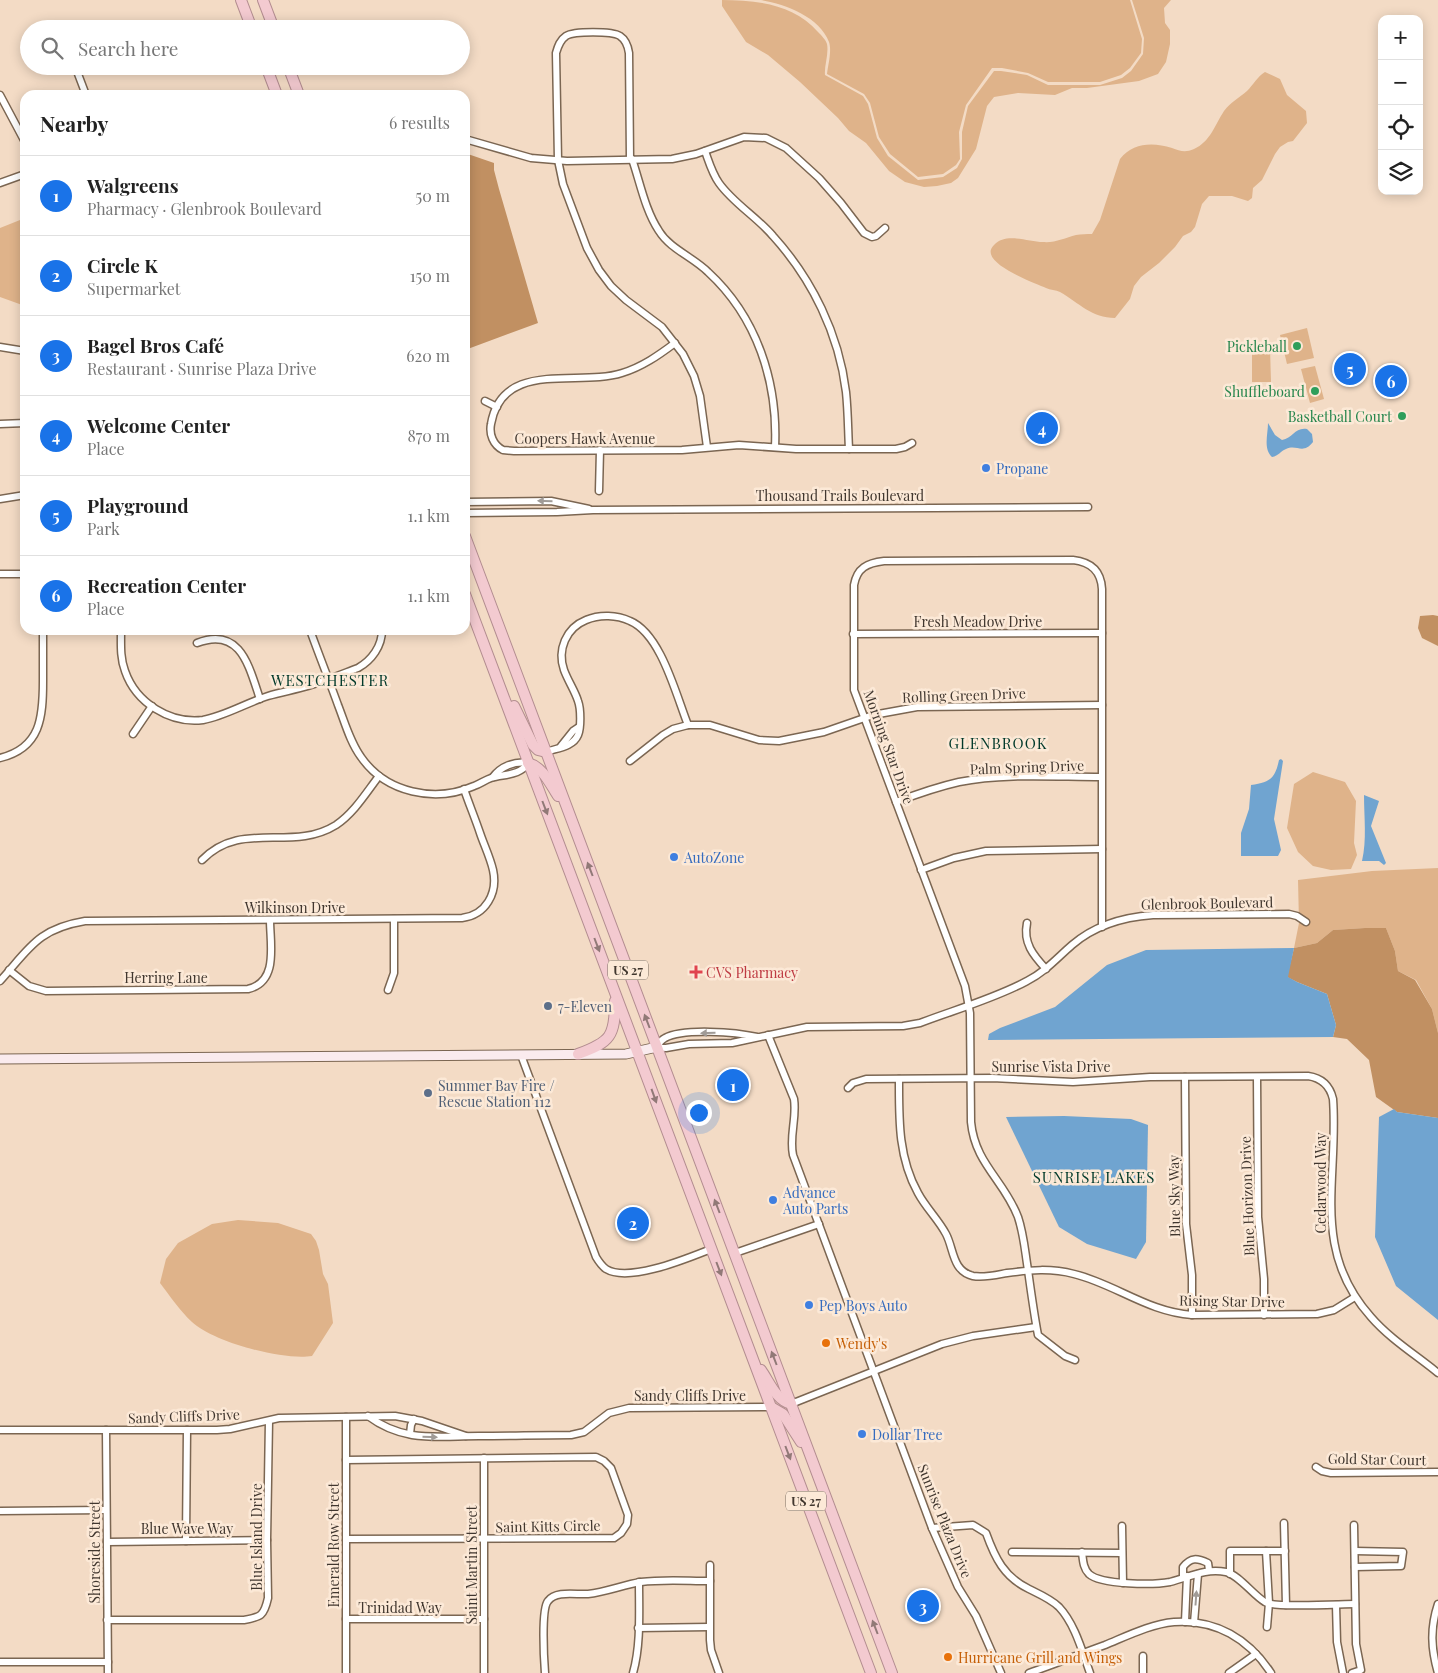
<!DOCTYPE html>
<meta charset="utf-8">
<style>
body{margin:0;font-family:"Playfair Display",serif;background:#f6f6f6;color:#222}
.controls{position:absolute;right:15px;top:15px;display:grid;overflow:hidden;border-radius:10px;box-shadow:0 2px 12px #0003}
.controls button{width:45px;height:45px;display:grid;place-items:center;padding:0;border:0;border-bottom:1px solid #e0e0e0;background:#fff;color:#222;font:25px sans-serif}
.you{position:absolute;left:698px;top:1112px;width:18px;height:18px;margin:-12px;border:4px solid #fff;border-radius:50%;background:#1a73e8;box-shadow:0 0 0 8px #1a73e833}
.badge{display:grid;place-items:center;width:32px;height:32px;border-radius:50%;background:#1a73e8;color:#fff;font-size:16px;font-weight:700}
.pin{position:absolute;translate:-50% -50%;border:2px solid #fff;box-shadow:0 1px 5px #0006}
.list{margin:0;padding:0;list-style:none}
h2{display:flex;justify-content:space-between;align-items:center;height:65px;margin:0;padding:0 20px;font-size:21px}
h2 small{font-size:16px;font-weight:400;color:#767676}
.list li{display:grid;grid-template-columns:32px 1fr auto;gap:15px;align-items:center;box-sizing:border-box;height:80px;padding:0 20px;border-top:1px solid #e0e0e0}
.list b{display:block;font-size:19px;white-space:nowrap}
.list p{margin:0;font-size:16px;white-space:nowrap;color:#767676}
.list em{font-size:16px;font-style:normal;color:#767676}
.icon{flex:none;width:28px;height:28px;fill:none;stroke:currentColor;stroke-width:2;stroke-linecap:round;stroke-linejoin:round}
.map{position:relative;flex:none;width:1438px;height:1673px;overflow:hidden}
.search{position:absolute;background:#fff;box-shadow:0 2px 12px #0003;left:20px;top:20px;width:450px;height:55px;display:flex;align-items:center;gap:12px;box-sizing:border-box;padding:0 18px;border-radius:28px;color:#767676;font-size:19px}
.panel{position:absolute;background:#fff;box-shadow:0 2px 12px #0003;left:20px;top:90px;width:450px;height:545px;border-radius:15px}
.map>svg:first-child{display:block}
</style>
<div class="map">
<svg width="1438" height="1673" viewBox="0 0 1438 1673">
<rect width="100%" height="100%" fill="#f3dbc5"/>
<!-- green -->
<g fill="#dfb38a">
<path d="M722 0C756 0 794 4 818 32 821 35 826 40 827 44 829 54 824 66 825 75L863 96 868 104 877 138 888 156 918 180 943 177 957 168 962 159V132L968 106 994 71H1001L1027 75 1048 85H1100L1122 78 1131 71 1143 54 1144 38 1132 0H1171L1164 8 1165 23 1170 30V44L1166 62 1158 74 1139 81 1087 88H1072L1055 95 1018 93 994 97 987 106 976 149 958 178 951 183 937 186 924 187 905 182 889 171 866 143 849 131 838 118 800 82 768 55 746 42 722 6Z"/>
<path d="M761 0H1130L1142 39 1141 53 1130 68 1121 75 1100 82H1048L1028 73 1002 68H992L966 105 959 132 960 159 956 165 943 174 918 177 890 154 879 137 870 103 864 94 827 74C828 65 832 51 829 42 820 17 785 4 761 0Z"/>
<path d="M1265 72 1280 79 1287 95 1306 111 1307 123 1293 141 1288 142 1280 147 1275 154 1262 180 1253 188 1252 198 1248 201 1232 196H1209L1202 204 1195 227 1191 232 1183 236 1175 247 1159 263 1141 277 1134 286 1130 299 1115 318C1092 318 1079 303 1060 292 1056 290 1050 290 1046 288 1035 283 976 262 994 245 1006 232 1028 242 1043 242 1055 243 1065 238 1076 235 1081 234 1087 234 1092 234L1100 220 1120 159C1133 143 1152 142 1172 148 1180 151 1185 153 1194 149 1210 142 1215 125 1224 111 1231 102 1239 98 1247 91 1253 85 1258 76 1265 72Z"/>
<polygon points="25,218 25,306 0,297 0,228"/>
<polygon points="1307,328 1314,358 1287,364 1280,335"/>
<polygon points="1252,348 1270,348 1271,382 1252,382"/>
<polygon points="1315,366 1324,399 1310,403 1301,369"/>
<polygon points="1313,772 1345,782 1356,801 1354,843 1357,855 1351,869 1331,870 1313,866 1298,852 1287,828 1294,784"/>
<polygon points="1438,868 1438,1033 1432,1009 1416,980 1398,971 1395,951 1386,928 1365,928 1333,930 1317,943 1294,948 1299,923 1298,880 1372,871"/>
<path d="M238 1220 278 1223 311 1234 316 1241 319 1250 323 1274 328 1284 333 1323 312 1356C284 1361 213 1342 192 1322 180 1311 170 1296 160 1283L166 1259 178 1243 212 1224Z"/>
</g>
<!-- forest -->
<g fill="#c19062">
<polygon points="465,153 494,163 494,170 499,189 538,323 465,350"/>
<polygon points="1433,615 1438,616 1438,646 1422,638 1418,628 1420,616"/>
<polygon points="1365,928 1386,928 1395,951 1398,971 1415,980 1432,1009 1438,1033 1438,1118 1397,1112 1376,1097 1369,1060 1347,1039 1333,1037 1336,1025 1327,994 1297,982 1287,977 1294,948 1317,943 1333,930"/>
</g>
<!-- water -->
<g fill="#70a4d0">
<path d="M1268 423 1275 435 1282 440C1293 438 1295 427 1307 429L1312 434 1313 442C1303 455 1297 444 1286 449 1280 451 1279 456 1272 457 1263 449 1268 434 1268 423Z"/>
<path d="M1281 759 1283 761 1274 819 1281 850 1278 856H1241V833L1249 809 1251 785C1270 782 1275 779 1279 760Z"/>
<path d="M1364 795 1379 801 1371 826 1386 863 1384 865 1379 861H1362C1367 840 1364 817 1364 795Z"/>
<polygon points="1294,948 1288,977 1297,982 1327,994 1336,1025 1333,1037 988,1040 989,1034 1000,1028 1055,1007 1107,965 1146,950"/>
<polygon points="1394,1109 1397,1112 1438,1118 1438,1320 1396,1286 1375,1237 1379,1117"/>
<polygon points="1064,1116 1131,1119 1148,1125 1146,1242 1136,1259 1087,1244 1059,1227 1006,1117"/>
</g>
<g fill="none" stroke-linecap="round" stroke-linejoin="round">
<!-- minor casing -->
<g stroke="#7b6652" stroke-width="9">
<g id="minor">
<polyline points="75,66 86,95"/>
<polyline points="0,95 25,142"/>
<polyline points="465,139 531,158 567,161 672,159 696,154 744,137 766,138 786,148 819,178 841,203 864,233 872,237 876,236 885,228"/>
<path d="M705 151C709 162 712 173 719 183 733 203 757 217 773 236 812 279 839 334 846 392 848 411 848 430 849 449"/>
<path d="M630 159 629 53C628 46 626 40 620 36 612 31 574 31 566 36 560 40 558 46 556 53L558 160 563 184 587 248 599 270 611 286 626 300 662 327 683 354 694 376 700 396 707 447"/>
<path d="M632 159C640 182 645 210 659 231 670 249 693 257 708 272 757 317 778 382 775 447"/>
<polyline points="0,183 25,174"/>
<path d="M675 343C659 355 642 367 622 373 578 387 502 359 491 424 489 434 493 445 503 450L514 451 682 450 739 445 796 449H896L905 447 912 443"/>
<polyline points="0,347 25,351"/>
<polyline points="485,401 497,407"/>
<polyline points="0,424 25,423"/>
<polyline points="599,491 600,450"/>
<polyline points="0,499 25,495"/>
<polyline points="465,502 551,501 589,509"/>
<polyline points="465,513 557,512 593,510 1088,507"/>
<polyline points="0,574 25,574"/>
<path d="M121 630C121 644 120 658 125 671 136 703 170 724 203 720 225 716 246 703 268 696 281 692 295 690 308 686 325 681 342 674 358 668 372 660 382 646 382 630"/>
<path d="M310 630C319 655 329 680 338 705 345 723 350 742 361 757 386 793 435 803 474 786 480 784 485 780 491 778 504 774 520 776 528 763"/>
<polyline points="853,634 1102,633"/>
<path d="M197 643C241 626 249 667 260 699"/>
<polyline points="133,734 152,706"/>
<polyline points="561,746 573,731 579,727"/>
<path d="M546 752C557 748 573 747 578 735 581 728 581 709 578 701 575 691 568 681 564 670 557 650 566 628 586 620 600 614 617 615 630 621 661 634 676 695 688 725"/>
<path d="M0 758C41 748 43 717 43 681 43 664 43 647 43 630"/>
<polyline points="630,761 663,735 673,729 688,725 710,725 759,740 779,741 824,732 873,715 917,707 1102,705"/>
<path d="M493 777C501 766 515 761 528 763"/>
<path d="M896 802C917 794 937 787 959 782 1005 773 1055 777 1101 777"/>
<path d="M202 860C242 819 291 853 336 825 354 813 366 793 379 776"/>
<polyline points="921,870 954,858 986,851 1102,849"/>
<path d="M1027 923C1023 943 1033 955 1046 969"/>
<path d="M9 970 29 986 46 991 248 989C279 982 270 944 270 920"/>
<path d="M0 981C29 949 37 929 85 921L462 918C486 915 498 893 493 870 490 857 484 845 480 833 475 818 469 804 464 789"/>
<polyline points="388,990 394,973 394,919"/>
<path d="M768 1035 794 1099C797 1118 789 1136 793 1155L932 1528 958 1587 976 1616 1001 1673"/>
<path d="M757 1037C736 1032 683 1028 665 1038 661 1040 659 1043 657 1047L666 1048 689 1044 732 1043 807 1027 903 1026 920 1023C954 1010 996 998 1027 981 1045 972 1057 958 1072 945 1094 926 1124 917 1153 915L1289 914 1297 916 1306 922"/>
<path d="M521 1055 596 1257C599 1262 602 1266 606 1269 629 1283 688 1258 711 1249"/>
<polyline points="1185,1077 1186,1224 1192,1275 1192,1315"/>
<polyline points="1257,1077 1258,1217 1264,1279 1264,1315"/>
<path d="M899 1079C899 1119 898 1157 918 1193 926 1208 938 1219 946 1234 954 1249 952 1271 973 1276 984 1278 996 1275 1007 1273 1030 1270 1051 1268 1074 1274 1115 1284 1148 1312 1192 1315L1317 1314 1334 1310 1355 1297"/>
<path d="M848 1088 853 1083 866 1079 992 1078 1073 1082 1150 1077 1308 1076C1322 1078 1330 1086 1333 1099 1339 1179 1310 1249 1371 1317 1390 1339 1416 1355 1438 1373"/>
<polyline points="735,1253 819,1224"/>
<path d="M1075 1360 1065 1356 1038 1335C1034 1314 1031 1292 1028 1270 1025 1252 1024 1235 1018 1217 1004 1180 975 1164 971 1122L970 1013 965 986 854 690V585C857 568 867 563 884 561L1073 560C1091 562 1101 571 1102 589V927"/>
<polyline points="791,1404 942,1344 973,1336 1036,1327"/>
<path d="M368 1416C404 1443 438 1436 479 1436 509 1436 540 1435 571 1435L584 1432 609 1413 629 1408 771 1407"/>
<polyline points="346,1417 346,1673"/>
<polyline points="0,1430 217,1430 230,1429 279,1418 395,1416 422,1421 466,1436"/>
<polyline points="106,1430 108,1673"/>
<polyline points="410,1434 411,1425 414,1419"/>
<polyline points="484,1458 484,1673"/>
<polyline points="346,1460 596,1457 604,1461 611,1468 628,1515 627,1524 621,1533 614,1538 346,1539"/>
<polyline points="1316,1467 1322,1471 1331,1473 1438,1472"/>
<polyline points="0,1511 106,1510"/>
<polyline points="1284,1523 1286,1605"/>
<polyline points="1122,1526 1123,1583"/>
<path d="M932 1528 973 1525 986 1533C995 1558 1004 1577 1029 1589 1039 1594 1051 1599 1059 1607 1075 1624 1082 1651 1090 1673"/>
<polyline points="186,1541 187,1430"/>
<polyline points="107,1542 267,1540"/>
<polyline points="1266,1551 1269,1603 1267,1627"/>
<polyline points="1355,1551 1403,1552 1401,1566 1355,1567"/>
<polyline points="1012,1552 1122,1553"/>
<path d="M1082 1552C1083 1560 1083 1568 1089 1574 1101 1585 1154 1585 1170 1582 1190 1577 1205 1568 1226 1572 1239 1575 1253 1595 1265 1602 1274 1608 1340 1604 1355 1604"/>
<polyline points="710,1565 710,1640 711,1650 719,1673"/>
<polyline points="1230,1574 1230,1551 1285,1551"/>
<path d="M1183 1577V1567C1191 1557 1197 1558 1208 1563L1209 1570"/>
<path d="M1438 1604C1430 1628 1431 1649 1438 1673"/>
<polyline points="1336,1605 1337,1642 1343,1673"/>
<polyline points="346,1619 484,1619"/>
<path d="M107 1620H244C261 1617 264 1616 268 1598L267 1540 269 1421"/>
<polyline points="1185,1622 1187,1576"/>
<polyline points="1194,1623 1198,1574"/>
<polyline points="638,1628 709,1627"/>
<polyline points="0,1662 108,1662"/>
<path d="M545 1673C544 1660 541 1609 548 1601 556 1590 577 1595 588 1594 606 1592 623 1585 641 1582 663 1579 687 1581 710 1581"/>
<path d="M633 1673C641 1645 639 1612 639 1582"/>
<path d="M1029 1673C1055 1664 1080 1654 1105 1645 1127 1636 1151 1624 1174 1622 1216 1619 1249 1639 1271 1673"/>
<polyline points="1143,1673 1143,1656"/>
<polyline points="1229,1673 1256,1654"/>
<polyline points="1352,1673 1361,1670 1356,1644 1354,1525"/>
</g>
</g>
<!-- secondary casing -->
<g stroke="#7b6652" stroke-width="11">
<polyline id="secondary" points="0,1059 626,1054 657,1047"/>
</g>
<!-- trunk casing -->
<g stroke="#b38d90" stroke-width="12">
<g id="trunk">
<polyline points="241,0 252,29"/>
<polyline points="263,0 274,29"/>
<polyline points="266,66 277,95"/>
<polyline points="288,66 299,95"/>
<polyline points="465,536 892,1673"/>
<polyline points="465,594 871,1673"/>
<polyline points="514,706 533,745 538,750 546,752"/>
<path d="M528 763C543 767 550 784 558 796"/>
<path d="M578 1054C611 1042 615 1036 615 1001"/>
<path d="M761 1370C770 1383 776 1400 791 1404"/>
<polyline points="771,1407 783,1414 801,1442"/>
</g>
</g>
<!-- minor -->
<use href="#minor" stroke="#fff" stroke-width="6"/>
<!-- secondary -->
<use href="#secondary" stroke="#faebee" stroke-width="9"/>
<!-- trunk -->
<use href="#trunk" stroke="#f3cad0" stroke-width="10"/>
</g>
<!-- one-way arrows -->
<defs><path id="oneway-solid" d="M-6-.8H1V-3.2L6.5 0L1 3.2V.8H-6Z" transform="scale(1.25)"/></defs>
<g fill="#a09b97">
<use href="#oneway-solid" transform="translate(545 501) rotate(-179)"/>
<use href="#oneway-solid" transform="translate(708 1033) rotate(179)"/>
<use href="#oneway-solid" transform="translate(430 1437) rotate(2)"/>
<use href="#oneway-solid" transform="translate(1196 1598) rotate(-86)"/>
</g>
<g fill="#917977">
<use href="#oneway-solid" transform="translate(545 808) rotate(69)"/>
<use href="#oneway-solid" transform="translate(590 869) rotate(-111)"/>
<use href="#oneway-solid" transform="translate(597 945) rotate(69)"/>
<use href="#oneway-solid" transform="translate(647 1021) rotate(-111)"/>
<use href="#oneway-solid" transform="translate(654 1096) rotate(70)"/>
<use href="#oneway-solid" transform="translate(717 1206) rotate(-111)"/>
<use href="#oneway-solid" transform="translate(719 1269) rotate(69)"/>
<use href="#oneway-solid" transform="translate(774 1358) rotate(-111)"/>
<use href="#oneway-solid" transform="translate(788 1453) rotate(69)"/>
<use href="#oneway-solid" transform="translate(875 1627) rotate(-111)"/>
</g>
<!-- markers -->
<g fill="#2e9e5b" stroke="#fce9d7" stroke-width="2">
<circle cx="1297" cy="346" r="5"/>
<circle cx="1315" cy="391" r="5"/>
<circle cx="1402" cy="416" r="5"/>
</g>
<g fill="#3f7fe0" stroke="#fce9d7" stroke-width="2">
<circle cx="986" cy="468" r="5"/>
<circle cx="674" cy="857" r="5"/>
<circle cx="773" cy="1200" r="5"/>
<circle cx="809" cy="1305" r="5"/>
<circle cx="862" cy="1434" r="5"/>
</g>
<path fill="#e0444e" stroke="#fce9d7" stroke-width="2" d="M693.5 964.5h5v5h5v5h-5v5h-5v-5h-5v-5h5z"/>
<g fill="#5c6f8a" stroke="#fce9d7" stroke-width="2">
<circle cx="548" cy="1006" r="5"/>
<circle cx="428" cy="1093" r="5"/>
</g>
<g fill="#e8710a" stroke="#fce9d7" stroke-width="2">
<circle cx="826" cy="1343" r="5"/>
<circle cx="948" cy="1657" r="5"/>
</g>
<g text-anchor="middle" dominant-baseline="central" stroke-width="5" stroke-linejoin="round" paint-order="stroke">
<!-- shield labels -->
<g fill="#fce9d7" stroke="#796c61" stroke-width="1">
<rect x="608" y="960.5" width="40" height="19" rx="4"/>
<rect x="786" y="1491.5" width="40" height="19" rx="4"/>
</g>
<g font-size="12" font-weight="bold" fill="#41372f">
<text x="628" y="970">US 27</text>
<text x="806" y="1501">US 27</text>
</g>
<!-- leisure labels -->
<g font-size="14" fill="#27864d" stroke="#fce9d7" text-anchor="end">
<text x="1287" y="346">Pickleball</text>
<text x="1305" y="391">Shuffleboard</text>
<text x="1392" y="416">Basketball Court</text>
</g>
<!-- street labels -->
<g font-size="14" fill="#41372f" stroke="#fce9d7">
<text x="585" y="438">Coopers Hawk Avenue</text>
<text x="840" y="495">Thousand Trails Boulevard</text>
<text x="978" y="621">Fresh Meadow Drive</text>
<text transform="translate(964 695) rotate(-2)">Rolling Green Drive</text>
<text transform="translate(889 747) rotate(70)">Morning Star Drive</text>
<text transform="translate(1027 767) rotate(-2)">Palm Spring Drive</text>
<text transform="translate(1207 903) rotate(-1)">Glenbrook Boulevard</text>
<text x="295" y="907">Wilkinson Drive</text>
<text x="166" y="977">Herring Lane</text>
<text x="1051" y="1066">Sunrise Vista Drive</text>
<text transform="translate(1320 1183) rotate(-90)">Cedarwood Way</text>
<text transform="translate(1174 1196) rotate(-91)">Blue Sky Way</text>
<text transform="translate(1247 1196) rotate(-92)">Blue Horizon Drive</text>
<text transform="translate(1232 1301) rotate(1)">Rising Star Drive</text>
<text x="690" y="1395">Sandy Cliffs Drive</text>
<text transform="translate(184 1416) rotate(-2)">Sandy Cliffs Drive</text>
<text transform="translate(1377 1459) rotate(1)">Gold Star Court</text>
<text transform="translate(945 1521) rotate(68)">Sunrise Plaza Drive</text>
<text transform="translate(548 1526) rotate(-1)">Saint Kitts Circle</text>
<text x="187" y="1528">Blue Wave Way</text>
<text transform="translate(256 1537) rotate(-90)">Blue Island Drive</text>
<text transform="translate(333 1545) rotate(-90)">Emerald Row Street</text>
<text transform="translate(94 1552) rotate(-90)">Shoreside Street</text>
<text transform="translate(471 1565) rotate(-90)">Saint Martin Street</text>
<text x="400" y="1607">Trinidad Way</text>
</g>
<!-- shop labels -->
<g font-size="14" fill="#366cbe" stroke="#fce9d7" text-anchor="start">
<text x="996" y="468">Propane</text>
<text x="684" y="857">AutoZone</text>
<text x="783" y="1192">Advance<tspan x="783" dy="16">Auto Parts</tspan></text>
<text x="819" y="1305">Pep Boys Auto</text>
<text x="872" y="1434">Dollar Tree</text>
</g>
<!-- health labels -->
<g font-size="14" fill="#be3a42" stroke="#fce9d7" text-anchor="start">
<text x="706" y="972">CVS Pharmacy</text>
</g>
<!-- service labels -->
<g font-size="14" fill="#4e5e75" stroke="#fce9d7" text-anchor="start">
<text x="558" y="1006">7-Eleven</text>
<text x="438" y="1085">Summer Bay Fire /<tspan x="438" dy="16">Rescue Station 112</tspan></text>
</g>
<!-- food labels -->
<g font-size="14" fill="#c56008" stroke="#fce9d7" text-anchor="start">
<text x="836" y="1343">Wendy's</text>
<text x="958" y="1657">Hurricane Grill and Wings</text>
</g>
<!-- neighbourhood labels -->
<g font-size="15" letter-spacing="1" fill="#01392a" stroke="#fce9d7">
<text x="330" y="680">WESTCHESTER</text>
<text x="998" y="743">GLENBROOK</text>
<text x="1094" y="1177">SUNRISE LAKES</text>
</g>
</g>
</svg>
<div class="controls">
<button>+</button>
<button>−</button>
<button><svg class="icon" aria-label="locate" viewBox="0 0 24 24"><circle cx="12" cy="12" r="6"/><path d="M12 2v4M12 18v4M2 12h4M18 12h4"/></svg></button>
<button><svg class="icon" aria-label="layers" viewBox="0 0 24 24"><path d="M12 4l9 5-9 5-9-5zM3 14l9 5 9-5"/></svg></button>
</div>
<div class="you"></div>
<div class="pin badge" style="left:733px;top:1085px">1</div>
<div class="pin badge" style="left:633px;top:1223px">2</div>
<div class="pin badge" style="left:923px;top:1606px">3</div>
<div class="pin badge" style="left:1042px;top:428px">4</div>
<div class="pin badge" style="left:1350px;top:369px">5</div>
<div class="pin badge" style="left:1391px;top:381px">6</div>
<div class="search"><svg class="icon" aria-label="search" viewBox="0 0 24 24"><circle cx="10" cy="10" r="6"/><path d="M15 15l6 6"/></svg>Search here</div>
<section class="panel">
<h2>Nearby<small>6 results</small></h2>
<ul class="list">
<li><span class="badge">1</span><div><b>Walgreens</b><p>Pharmacy · Glenbrook Boulevard</p></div><em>50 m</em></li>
<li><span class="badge">2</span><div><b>Circle K</b><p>Supermarket</p></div><em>150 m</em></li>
<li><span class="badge">3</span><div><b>Bagel Bros Café</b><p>Restaurant · Sunrise Plaza Drive</p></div><em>620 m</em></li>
<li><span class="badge">4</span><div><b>Welcome Center</b><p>Place</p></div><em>870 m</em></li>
<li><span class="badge">5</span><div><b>Playground</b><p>Park</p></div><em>1.1 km</em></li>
<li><span class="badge">6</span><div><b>Recreation Center</b><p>Place</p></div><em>1.1 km</em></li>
</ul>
</section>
</div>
